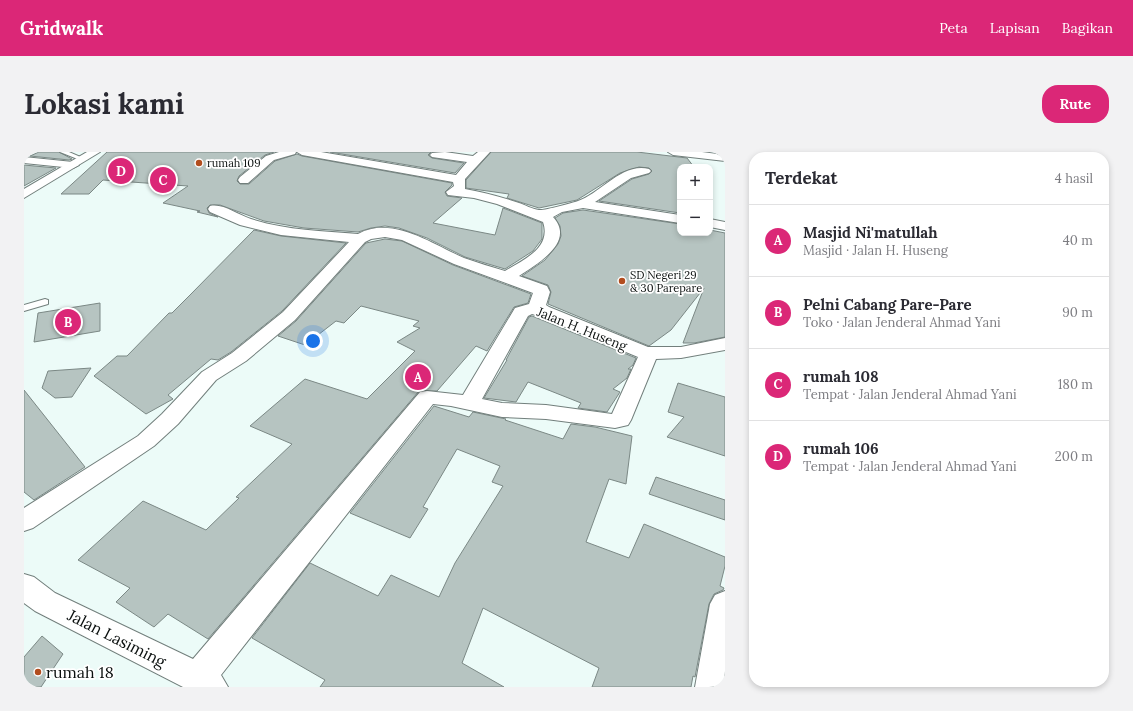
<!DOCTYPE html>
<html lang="id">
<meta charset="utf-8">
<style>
body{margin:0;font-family:Lora,serif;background:#f2f2f3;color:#2b2b33}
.controls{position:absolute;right:12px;top:12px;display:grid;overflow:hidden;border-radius:8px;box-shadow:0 2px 6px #0003}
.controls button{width:36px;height:36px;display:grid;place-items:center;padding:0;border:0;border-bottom:1px solid #e1e1e2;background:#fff;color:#2b2b33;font:20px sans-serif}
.you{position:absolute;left:289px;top:189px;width:14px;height:14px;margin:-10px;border:3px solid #fff;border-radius:50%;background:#1a73e8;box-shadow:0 0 0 6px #1a73e833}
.badge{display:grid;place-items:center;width:26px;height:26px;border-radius:50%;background:#db2777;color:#fff;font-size:13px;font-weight:700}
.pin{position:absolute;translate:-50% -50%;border:2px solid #fff;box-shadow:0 1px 4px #0006}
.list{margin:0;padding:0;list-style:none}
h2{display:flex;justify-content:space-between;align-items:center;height:52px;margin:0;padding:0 16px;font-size:17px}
h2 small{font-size:13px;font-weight:400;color:#7c7c81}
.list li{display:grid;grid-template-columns:26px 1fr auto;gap:12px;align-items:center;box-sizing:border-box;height:72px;padding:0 16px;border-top:1px solid #e1e1e2}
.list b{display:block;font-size:15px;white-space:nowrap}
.list p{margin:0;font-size:13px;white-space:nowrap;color:#7c7c81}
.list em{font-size:13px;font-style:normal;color:#7c7c81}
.map{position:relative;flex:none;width:701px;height:535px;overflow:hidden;border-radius:16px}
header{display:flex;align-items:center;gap:24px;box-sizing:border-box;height:56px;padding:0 20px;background:#db2777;color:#fff}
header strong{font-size:19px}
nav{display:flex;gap:22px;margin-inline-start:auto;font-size:14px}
.intro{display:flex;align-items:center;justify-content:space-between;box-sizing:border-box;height:96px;padding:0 24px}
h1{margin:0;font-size:28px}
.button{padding:10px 18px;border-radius:16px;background:#db2777;color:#fff;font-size:14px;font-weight:700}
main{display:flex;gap:24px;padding:0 24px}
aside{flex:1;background:#fff;border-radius:16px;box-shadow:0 2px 6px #0003}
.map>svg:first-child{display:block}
</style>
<header>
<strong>Gridwalk</strong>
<nav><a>Peta</a><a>Lapisan</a><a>Bagikan</a></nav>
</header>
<div class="intro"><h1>Lokasi kami</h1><a class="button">Rute</a></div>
<main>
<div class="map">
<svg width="701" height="535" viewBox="0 0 701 535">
<rect width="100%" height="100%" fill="#ecfbf8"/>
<!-- building -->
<g fill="#b6c4c1" stroke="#7b8885">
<polygon points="15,0 35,0 48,7 45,8 6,4"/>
<polygon points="83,0 250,0 241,3 215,24 213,29 216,32 225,32 251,9 273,2 278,4 428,31 428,33 421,40 423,44 438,46 409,71 471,83 479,56 518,71 518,87 509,99 481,117 441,105 403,86 375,76 361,74 347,76 334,80 280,76 240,69 196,53 186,53 183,56 185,61 194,65 173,60 176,59 139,51 164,34 79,28 65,42 37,42"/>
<polygon points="306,0 407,0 404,3 408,6 440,11 431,21"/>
<polygon points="467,0 613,0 663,6 670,15 656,15 656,61 575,49 608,27 625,22 628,19 625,16 615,15 596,21 553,48 515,56 483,46 485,42 442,36 442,28"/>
<polygon points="0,13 32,16 0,34"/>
<polygon points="559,58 656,72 656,81 686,81 686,78 701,81 701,185 670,191 659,191 680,136 647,178 625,194 524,152 527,140 524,133 498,124 521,108 534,92 537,84 536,74 531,66 539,61"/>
<polygon points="230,78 257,84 322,91 258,159 207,200 194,208 187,207 144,243 149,247 122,262 70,224 93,204 103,204 145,161 148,161 167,142"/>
<polygon points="361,87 378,89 429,113 507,142 504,151 490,155 463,199 452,194 413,239 395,239 184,487 144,462 130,475 92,450 106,436 54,408 119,349 182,378 215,346 212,345 268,292 226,274 281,227 343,247 391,199 373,190 396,176 389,174 395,169 337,154 320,171 312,169 281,193 254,184 272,169 342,91"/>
<polygon points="76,151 76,179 10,190 14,161"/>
<polygon points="508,164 612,206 609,213 604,217 607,217 603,226 589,237 596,240 583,260 554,256 557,251 504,230 492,250 460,246 483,208 482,208 505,165"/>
<polygon points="67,216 48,245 31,246 18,236 24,219"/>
<polygon points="654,231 701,245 701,304 643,285 660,265 644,260"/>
<polygon points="0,238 61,315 10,348 0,340"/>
<polygon points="410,254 445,265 449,260 482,267 481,268 539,287 547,272 571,275 608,284 602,332 585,327 562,390 605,406 620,372 701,405 701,414 696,434 700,436 699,438 690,442 685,452 671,525 669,524 667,535 568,535 575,516 459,456 438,511 480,535 296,535 301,528 228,486 286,411 354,444 367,423 415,445 431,411 479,334 468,330 476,314 433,297 399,355 404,357 386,386 326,361"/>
<polygon points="632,325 701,348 701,368 625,342"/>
<polygon points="18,484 39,502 17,535 0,535 0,505"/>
</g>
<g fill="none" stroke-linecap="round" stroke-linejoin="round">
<!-- service casing -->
<g stroke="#727f7c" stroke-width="2">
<g id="service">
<polygon points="36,0 45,0 61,7 56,8"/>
<polygon points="21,147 24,148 24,152 0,159 0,153"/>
</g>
</g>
<!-- minor casing -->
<g stroke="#727f7c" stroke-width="2">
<g id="minor">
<polygon points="255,0 272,0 271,2 250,8 224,31 216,31 214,28 216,25 242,4"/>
<path d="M273 0H297L432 23 443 10 408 5 406 3 408 1 421 0 449 4 454 0H466L441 27V37C459 40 477 45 495 51 501 53 508 57 515 58 519 59 548 51 554 49 576 42 598 10 625 17L627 19 625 21 607 26 571 50 656 63V71L559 56 538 60 529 65C552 90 513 112 495 124L523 134 526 140 522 153 525 155 624 195H657L701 186V198L657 206 632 207 607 268 604 273 591 276 522 267 478 265 427 254 409 252 197 523 204 535H159L11 459 0 451V422L10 425 31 441 169 507 396 240 403 239 439 243 491 156 505 152 509 141 430 112 378 88 361 85 347 87 341 90 271 168 222 209 192 228 154 272 130 294 9 376 0 379V356L114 284 138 262 178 220 208 201 259 160 325 90 257 83 216 73 186 60 184 57 186 54C199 51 214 63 227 67 261 78 298 79 334 82 369 63 409 93 440 106 454 111 468 115 481 119 499 108 528 96 519 70L473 52 450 46 424 43 422 40 430 34 429 30 278 3ZM508 162 515 164 614 205 588 262 522 253 478 251 458 247 504 164Z"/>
<polygon points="0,5 49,10 55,13 49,16 0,11"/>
<polygon points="686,67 701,70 701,78 686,75"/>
<polygon points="701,439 701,535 671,535 686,452 691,443"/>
</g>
</g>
<!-- secondary casing -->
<g stroke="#727f7c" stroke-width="2">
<polygon id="secondary" points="644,0 678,0 701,3 701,9 649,3"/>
</g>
<!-- trunk casing -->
<g stroke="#727f7c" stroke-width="2">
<polygon id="trunk" points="63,0 76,0 0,46 0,37"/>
</g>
<!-- service -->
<use href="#service" fill="#fff" fill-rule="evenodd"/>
<!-- minor -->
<use href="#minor" fill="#fff" fill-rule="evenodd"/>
<!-- secondary -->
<use href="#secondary" fill="#fff" fill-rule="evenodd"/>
<!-- trunk -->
<use href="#trunk" fill="#fff" fill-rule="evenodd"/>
</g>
<!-- markers -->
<g fill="#b24d1e" stroke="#fff" stroke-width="1.5">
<circle cx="175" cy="11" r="4"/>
<circle cx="598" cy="129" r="4"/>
<circle cx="14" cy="520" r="4"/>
</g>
<g text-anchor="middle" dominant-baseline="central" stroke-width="3.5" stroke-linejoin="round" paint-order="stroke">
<!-- far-poi labels -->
<g font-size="11" fill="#0a0f0e" stroke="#fff" text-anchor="start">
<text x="183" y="11">rumah 109</text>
<text x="606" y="123">SD Negeri 29<tspan x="606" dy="13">&amp; 30 Parepare</tspan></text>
</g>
<!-- street labels -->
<g font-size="13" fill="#0a0f0e" stroke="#fff">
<text transform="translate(558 177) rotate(22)">Jalan H. Huseng</text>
</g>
<!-- near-street labels -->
<g font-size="16" fill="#0a0f0e" stroke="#fff">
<text transform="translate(93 486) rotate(27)">Jalan Lasiming</text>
</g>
<!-- near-poi labels -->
<g font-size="16" fill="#0a0f0e" stroke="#fff" text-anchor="start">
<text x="22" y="520">rumah 18</text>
</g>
</g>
</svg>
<div class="controls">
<button>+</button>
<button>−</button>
</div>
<div class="you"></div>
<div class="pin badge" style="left:394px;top:225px">A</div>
<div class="pin badge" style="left:44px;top:170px">B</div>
<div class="pin badge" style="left:139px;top:28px">C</div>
<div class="pin badge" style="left:97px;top:19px">D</div>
</div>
<aside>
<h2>Terdekat<small>4 hasil</small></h2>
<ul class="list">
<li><span class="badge">A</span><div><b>Masjid Ni'matullah</b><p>Masjid · Jalan H. Huseng</p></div><em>40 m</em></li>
<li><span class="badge">B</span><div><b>Pelni Cabang Pare-Pare</b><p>Toko · Jalan Jenderal Ahmad Yani</p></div><em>90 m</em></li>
<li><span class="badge">C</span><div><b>rumah 108</b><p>Tempat · Jalan Jenderal Ahmad Yani</p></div><em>180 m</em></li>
<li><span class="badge">D</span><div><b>rumah 106</b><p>Tempat · Jalan Jenderal Ahmad Yani</p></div><em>200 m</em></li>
</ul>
</aside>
</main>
